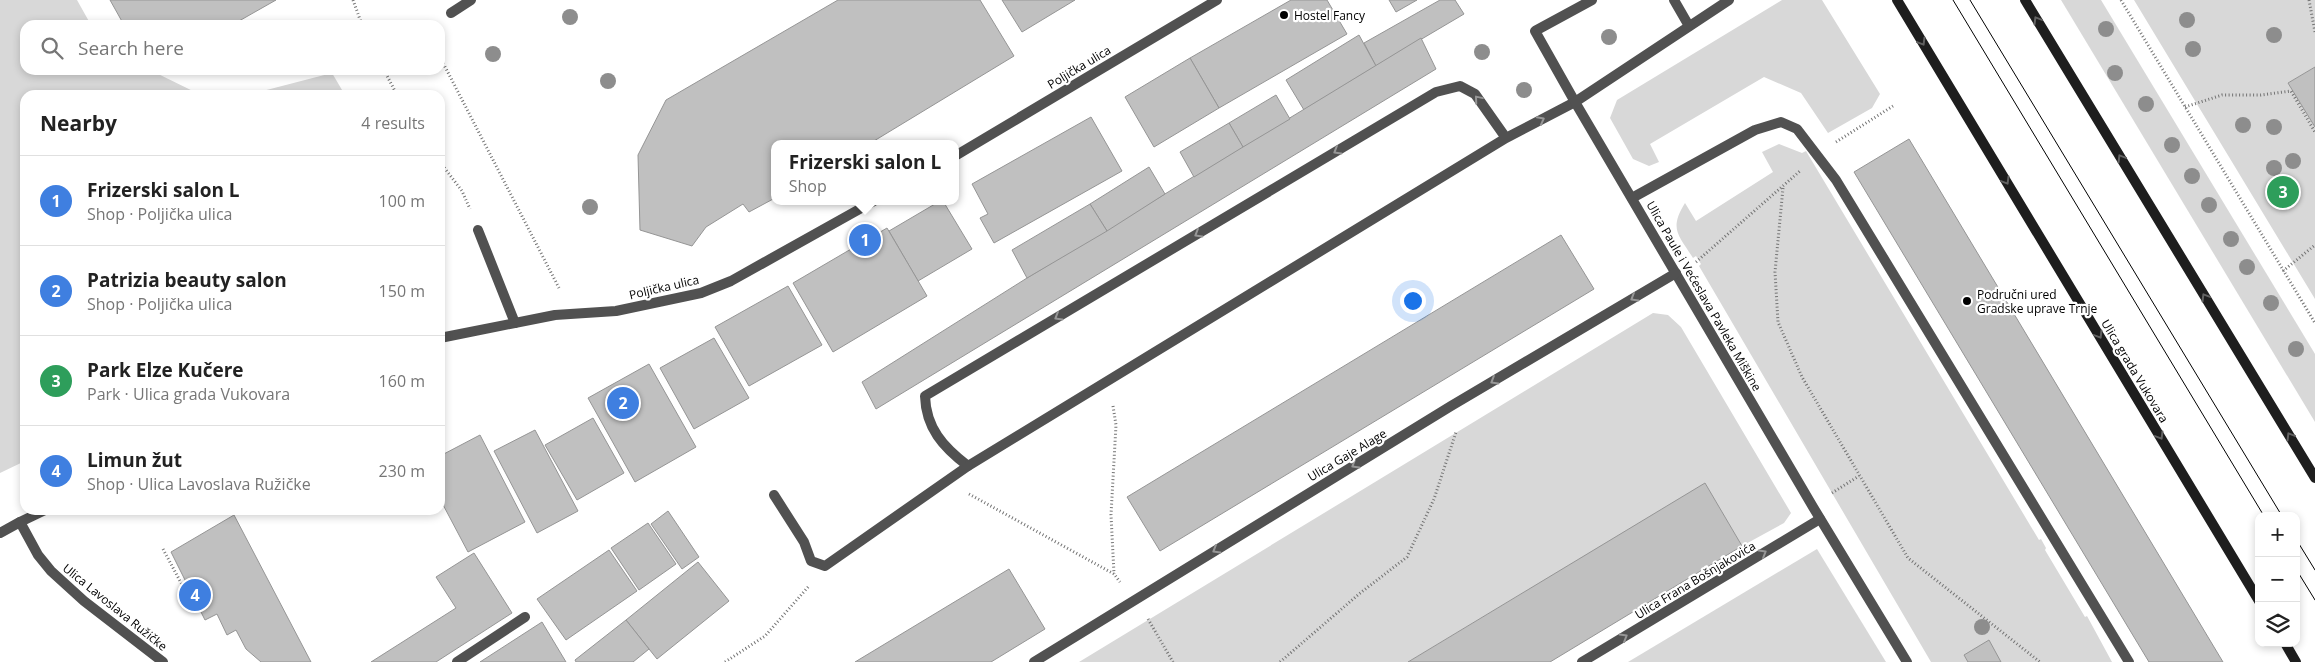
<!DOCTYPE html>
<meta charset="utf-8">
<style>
body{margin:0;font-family:"Open Sans",sans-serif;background:#f2f2f2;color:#222}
.controls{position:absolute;right:15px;bottom:15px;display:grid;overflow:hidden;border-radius:10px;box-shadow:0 2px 8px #0003}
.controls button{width:45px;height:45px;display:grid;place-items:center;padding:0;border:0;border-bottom:1px solid #e0e0e0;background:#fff;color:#222;font:25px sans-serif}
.you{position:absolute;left:1412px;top:300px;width:18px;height:18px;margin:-12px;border:4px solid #fff;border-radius:50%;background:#1a73e8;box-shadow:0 0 0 8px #1a73e833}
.badge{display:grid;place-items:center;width:32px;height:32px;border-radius:50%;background:#db2777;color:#fff;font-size:16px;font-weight:700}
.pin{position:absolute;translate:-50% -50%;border:2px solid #fff;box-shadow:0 1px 5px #0006}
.popup{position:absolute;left:771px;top:140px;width:188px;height:65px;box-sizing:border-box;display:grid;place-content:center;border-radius:10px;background:#fff;filter:drop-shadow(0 1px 4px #0005);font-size:16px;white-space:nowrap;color:#767676}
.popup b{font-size:19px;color:#222}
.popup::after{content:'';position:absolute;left:50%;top:100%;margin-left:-10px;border:10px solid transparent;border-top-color:#fff}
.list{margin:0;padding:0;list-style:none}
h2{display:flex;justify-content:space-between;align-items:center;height:65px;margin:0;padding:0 20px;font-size:21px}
h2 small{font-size:16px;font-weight:400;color:#767676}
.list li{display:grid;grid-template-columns:32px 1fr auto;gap:15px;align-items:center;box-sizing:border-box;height:90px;padding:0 20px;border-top:1px solid #e0e0e0}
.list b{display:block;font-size:19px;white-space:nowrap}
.list p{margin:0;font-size:16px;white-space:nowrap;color:#767676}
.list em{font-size:16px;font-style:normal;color:#767676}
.icon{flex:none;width:28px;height:28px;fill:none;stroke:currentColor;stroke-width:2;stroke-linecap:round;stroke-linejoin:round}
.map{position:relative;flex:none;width:2315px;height:662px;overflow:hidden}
.search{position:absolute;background:#fff;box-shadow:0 2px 8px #0003;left:20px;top:20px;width:425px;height:55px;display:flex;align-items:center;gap:12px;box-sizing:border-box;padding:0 18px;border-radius:15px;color:#767676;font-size:19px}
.panel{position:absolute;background:#fff;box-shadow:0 2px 8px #0003;left:20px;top:90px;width:425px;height:425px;border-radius:15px}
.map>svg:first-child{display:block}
</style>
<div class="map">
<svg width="2315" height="662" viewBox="0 0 2315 662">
<rect width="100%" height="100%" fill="#fff"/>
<!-- green -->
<g fill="#d8d8d8">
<polygon points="0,0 77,0 91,25 25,25 25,70 150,70 201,95 25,95 25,461 0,473"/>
<polygon points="1782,0 1822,0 1880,94 1872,108 1828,133 1801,93 1764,77 1650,144 1659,162 1649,166 1633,159 1610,118 1617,100"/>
<polygon points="2061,0 2101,0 2315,354 2315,422"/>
<polygon points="2134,0 2315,0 2315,67 2288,83 2315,127 2315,299"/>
<polygon points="332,73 345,95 247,95"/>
<path d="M1779 144 1802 153 1806 151 2039 540 2041 539 2046 548 2045 550 2085 617 2087 616 2112 662H1931L1699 266 1701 264 1696 256 1693 258C1678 234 1669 229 1685 203L1696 221 1773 172 1762 152Z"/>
<polygon points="1653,313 1668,315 1681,327 1791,513 1784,523 1742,546 1705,484 1408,662 1079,662"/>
<polygon points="1817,549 1886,662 1628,662"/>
</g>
<!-- building -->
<g fill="#c0c0c0" stroke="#959595">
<polygon points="110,0 276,0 232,25 124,25"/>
<polygon points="838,0 980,0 1014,56 869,144 775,144 775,198 749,212 743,204 706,227 692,246 640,230 638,155 666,100"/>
<polygon points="1002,0 1075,0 1022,32"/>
<polygon points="1291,0 1327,0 1347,34 1219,108 1190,58"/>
<polygon points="1389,0 1417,0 1396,12"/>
<polygon points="1440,0 1455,0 1464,14 1376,66 1364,43"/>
<polygon points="1359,35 1376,66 1304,110 1286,80"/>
<polygon points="1421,38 1436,69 876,409 862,382 1027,278"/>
<polygon points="1190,58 1219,108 1154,147 1125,97"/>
<polygon points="2315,67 2315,127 2288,83"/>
<polygon points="1276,95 1290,119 1243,147 1229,123"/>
<polygon points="1091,117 1122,171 994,243 980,218 988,214 972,184"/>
<polygon points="1229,123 1243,147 1194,177 1180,152"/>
<polygon points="1909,139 2223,662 2149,662 1854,172"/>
<polygon points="1149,167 1165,194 1107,231 1090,204"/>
<polygon points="940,201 943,201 972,249 918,281 889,231"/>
<polygon points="1090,204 1107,231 1027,278 1012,250"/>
<polygon points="887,228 927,296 833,352 793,283"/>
<polygon points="1561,235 1594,289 1160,551 1127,497"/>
<polygon points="788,286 822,345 749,386 715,327"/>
<polygon points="714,338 749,398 694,429 660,368"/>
<polygon points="649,364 696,447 635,482 588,398"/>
<polygon points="593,418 624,473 577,500 545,445"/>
<polygon points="535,430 578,511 537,533 494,451"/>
<polygon points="480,435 525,522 468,552 440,499 440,456"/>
<polygon points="1705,483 1742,546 1550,662 1408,662"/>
<polygon points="668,511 699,557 682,569 651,524"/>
<polygon points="234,515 311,662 261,662 246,649 236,630 227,635 217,614 205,620 171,552"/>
<polygon points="648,523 676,564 639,590 611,548"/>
<polygon points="609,550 637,591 566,640 537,599"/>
<polygon points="474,553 512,613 436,662 371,662 456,608 436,577"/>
<polygon points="698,562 729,601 657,659 626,620"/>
<polygon points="1009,569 1045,629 991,662 855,662"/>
<polygon points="626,620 649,649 633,662 576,662 575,660"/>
<polygon points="542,622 566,662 480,662"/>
<polygon points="1989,640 2001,662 1968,662 1964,655"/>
</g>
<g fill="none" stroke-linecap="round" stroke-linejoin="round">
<!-- path -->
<g stroke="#737373" stroke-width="3" stroke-dasharray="1 2.5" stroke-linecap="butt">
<polyline points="353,0 362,25"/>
<polyline points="2121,0 2315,323"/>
<polyline points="2309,0 2315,32"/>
<polyline points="440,57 559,288"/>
<polyline points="384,70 397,95"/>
<polyline points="2185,107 2222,95 2261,95 2291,91 2315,132"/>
<polyline points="1836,142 1893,106"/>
<polyline points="440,162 462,191 470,209"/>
<polyline points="1783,188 1775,272 1778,322 1802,377 1908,558 2040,662"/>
<polyline points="1696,262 1800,171"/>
<polyline points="2283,271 2315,245"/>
<polyline points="1113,406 1116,425 1111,515 1114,574"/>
<polyline points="1832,493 1859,476"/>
<polyline points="969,494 1114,574 1120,582"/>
<polyline points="163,549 197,613"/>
<polyline points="1148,619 1173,662"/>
<polyline points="725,662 765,636 809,586"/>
<polyline points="1280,662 1359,594 1407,557 1434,499 1456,432"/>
</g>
<!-- service -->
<g stroke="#515151" stroke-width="10">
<polyline points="1674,0 1689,26"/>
<polyline points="451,13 471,0"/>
<path d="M1506 138 1475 94 1460 86 1436 92 925 396C926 428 943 447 968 466L1506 138 1575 102 1535 31 1592 0"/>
<polyline points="1632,198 1755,130 1781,122 1797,129 1836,180 2129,662"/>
<polyline points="478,230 515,323"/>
<polyline points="774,495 804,542 811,561 825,566 968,466"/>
<polyline points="457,662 525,617"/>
</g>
<!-- minor -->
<g stroke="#515151" stroke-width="10">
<polyline points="1729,0 1575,102 1813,507 1907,662"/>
<polyline points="0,533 20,522"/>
<polyline points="1034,662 1451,406 1676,273"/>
<polyline points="1582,662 1820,519"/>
</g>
<!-- tertiary -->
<g stroke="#515151" stroke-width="10">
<polyline points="955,156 1217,0"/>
<polyline points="440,338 555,315 616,311 701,293 731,281 874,201"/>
<polyline points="45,510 20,522 38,555 51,571 84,601 163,662"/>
</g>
<!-- secondary -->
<g stroke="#1e1e1e" stroke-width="10">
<polyline points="1897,0 2259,601"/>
<polyline points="2025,0 2315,478"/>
<polyline points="2285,643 2296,662"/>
</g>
<!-- tram -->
<g stroke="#000" stroke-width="1">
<polyline points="1953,0 2264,516"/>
<polyline points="1970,0 2282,516"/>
<polyline points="2296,539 2315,570"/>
<polyline points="2296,569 2315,600"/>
</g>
</g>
<!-- trees -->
<g fill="#8d8d8d">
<circle cx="570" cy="17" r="8"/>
<circle cx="2187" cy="20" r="8"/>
<circle cx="2106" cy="29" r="8"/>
<circle cx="2274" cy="35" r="8"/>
<circle cx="1609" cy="37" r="8"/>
<circle cx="2193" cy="49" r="8"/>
<circle cx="1482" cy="52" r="8"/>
<circle cx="493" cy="54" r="8"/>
<circle cx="2115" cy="73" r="8"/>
<circle cx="608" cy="81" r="8"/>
<circle cx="1524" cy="90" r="8"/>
<circle cx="2146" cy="104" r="8"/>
<circle cx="2243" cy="125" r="8"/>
<circle cx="2274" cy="127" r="8"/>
<circle cx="2172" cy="145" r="8"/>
<circle cx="2293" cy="161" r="8"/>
<circle cx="2274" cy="168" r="8"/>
<circle cx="2192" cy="176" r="8"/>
<circle cx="2209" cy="205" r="8"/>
<circle cx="590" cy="207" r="8"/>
<circle cx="2231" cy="239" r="8"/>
<circle cx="2247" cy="267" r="8"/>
<circle cx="2271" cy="303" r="8"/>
<circle cx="2296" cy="349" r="8"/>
<circle cx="1982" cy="627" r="8"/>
</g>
<!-- one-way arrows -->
<defs><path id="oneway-chevron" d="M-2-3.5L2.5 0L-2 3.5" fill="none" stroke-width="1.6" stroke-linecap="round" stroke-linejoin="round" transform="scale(1.25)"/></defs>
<g stroke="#626262">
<use href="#oneway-chevron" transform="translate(2037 20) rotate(-121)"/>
<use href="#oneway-chevron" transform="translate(1922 42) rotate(59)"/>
<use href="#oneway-chevron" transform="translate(2121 158) rotate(-121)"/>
<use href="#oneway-chevron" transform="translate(2006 181) rotate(59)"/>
<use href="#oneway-chevron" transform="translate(2205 297) rotate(-121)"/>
<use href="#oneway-chevron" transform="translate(2099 335) rotate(59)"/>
<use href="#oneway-chevron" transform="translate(2160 436) rotate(59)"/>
<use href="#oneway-chevron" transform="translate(2290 436) rotate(-121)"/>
</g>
<g stroke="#979797">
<use href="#oneway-chevron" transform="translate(1478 99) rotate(-130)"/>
<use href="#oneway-chevron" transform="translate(1541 120) rotate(-28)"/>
<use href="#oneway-chevron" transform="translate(1337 151) rotate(149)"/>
<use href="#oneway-chevron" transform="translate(1198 234) rotate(149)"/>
<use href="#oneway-chevron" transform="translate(1634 298) rotate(149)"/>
<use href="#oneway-chevron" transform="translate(1058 317) rotate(149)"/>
<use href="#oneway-chevron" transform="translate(1494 381) rotate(149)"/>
<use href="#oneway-chevron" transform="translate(1355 465) rotate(149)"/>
<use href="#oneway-chevron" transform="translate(1216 550) rotate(149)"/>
<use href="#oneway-chevron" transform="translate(1763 553) rotate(-31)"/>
<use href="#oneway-chevron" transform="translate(1624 637) rotate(-31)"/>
</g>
<!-- markers -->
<g fill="#000" stroke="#fff" stroke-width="2">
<circle cx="1284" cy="15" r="5"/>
<circle cx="1967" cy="301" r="5"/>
</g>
<g text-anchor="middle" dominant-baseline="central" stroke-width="4.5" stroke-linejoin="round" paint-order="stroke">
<!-- poi labels -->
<g font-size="12" fill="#000" stroke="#fff" text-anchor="start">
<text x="1294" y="15">Hostel Fancy</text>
<text x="1977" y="294">Područni ured<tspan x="1977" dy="14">Gradske uprave Trnje</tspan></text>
</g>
<!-- street labels -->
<g font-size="12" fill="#000" stroke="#fff">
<text transform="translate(1079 67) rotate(-31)">Poljička ulica</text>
<text transform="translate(664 287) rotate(-13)">Poljička ulica</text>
<text transform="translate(1704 296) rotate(60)">Ulica Paule i Većeslava Pavleka Miškine</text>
<text transform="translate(2135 371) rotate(59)">Ulica grada Vukovara</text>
<text transform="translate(1347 455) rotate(-31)">Ulica Gaje Alage</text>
<text transform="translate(1695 580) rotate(-31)">Ulica Frana Bošnjakovića</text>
<text transform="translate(115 607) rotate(39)">Ulica Lavoslava Ružičke</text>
</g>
</g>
</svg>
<div class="controls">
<button>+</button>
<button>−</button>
<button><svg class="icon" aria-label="layers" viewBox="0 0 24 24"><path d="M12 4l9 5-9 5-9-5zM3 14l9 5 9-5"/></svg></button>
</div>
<div class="you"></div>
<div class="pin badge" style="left:865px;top:240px;background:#3f7fe0">1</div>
<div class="popup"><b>Frizerski salon L</b>Shop</div>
<div class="pin badge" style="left:623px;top:403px;background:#3f7fe0">2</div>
<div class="pin badge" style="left:2283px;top:192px;background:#2e9e5b">3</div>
<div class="pin badge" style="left:195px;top:595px;background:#3f7fe0">4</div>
<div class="search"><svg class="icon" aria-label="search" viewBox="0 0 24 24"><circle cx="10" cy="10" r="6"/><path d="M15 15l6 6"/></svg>Search here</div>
<section class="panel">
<h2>Nearby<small>4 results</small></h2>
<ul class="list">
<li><span class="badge" style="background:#3f7fe0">1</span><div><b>Frizerski salon L</b><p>Shop · Poljička ulica</p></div><em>100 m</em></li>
<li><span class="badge" style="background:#3f7fe0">2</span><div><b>Patrizia beauty salon</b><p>Shop · Poljička ulica</p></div><em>150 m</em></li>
<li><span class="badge" style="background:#2e9e5b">3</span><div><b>Park Elze Kučere</b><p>Park · Ulica grada Vukovara</p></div><em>160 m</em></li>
<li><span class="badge" style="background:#3f7fe0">4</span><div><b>Limun žut</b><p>Shop · Ulica Lavoslava Ružičke</p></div><em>230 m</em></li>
</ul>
</section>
</div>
